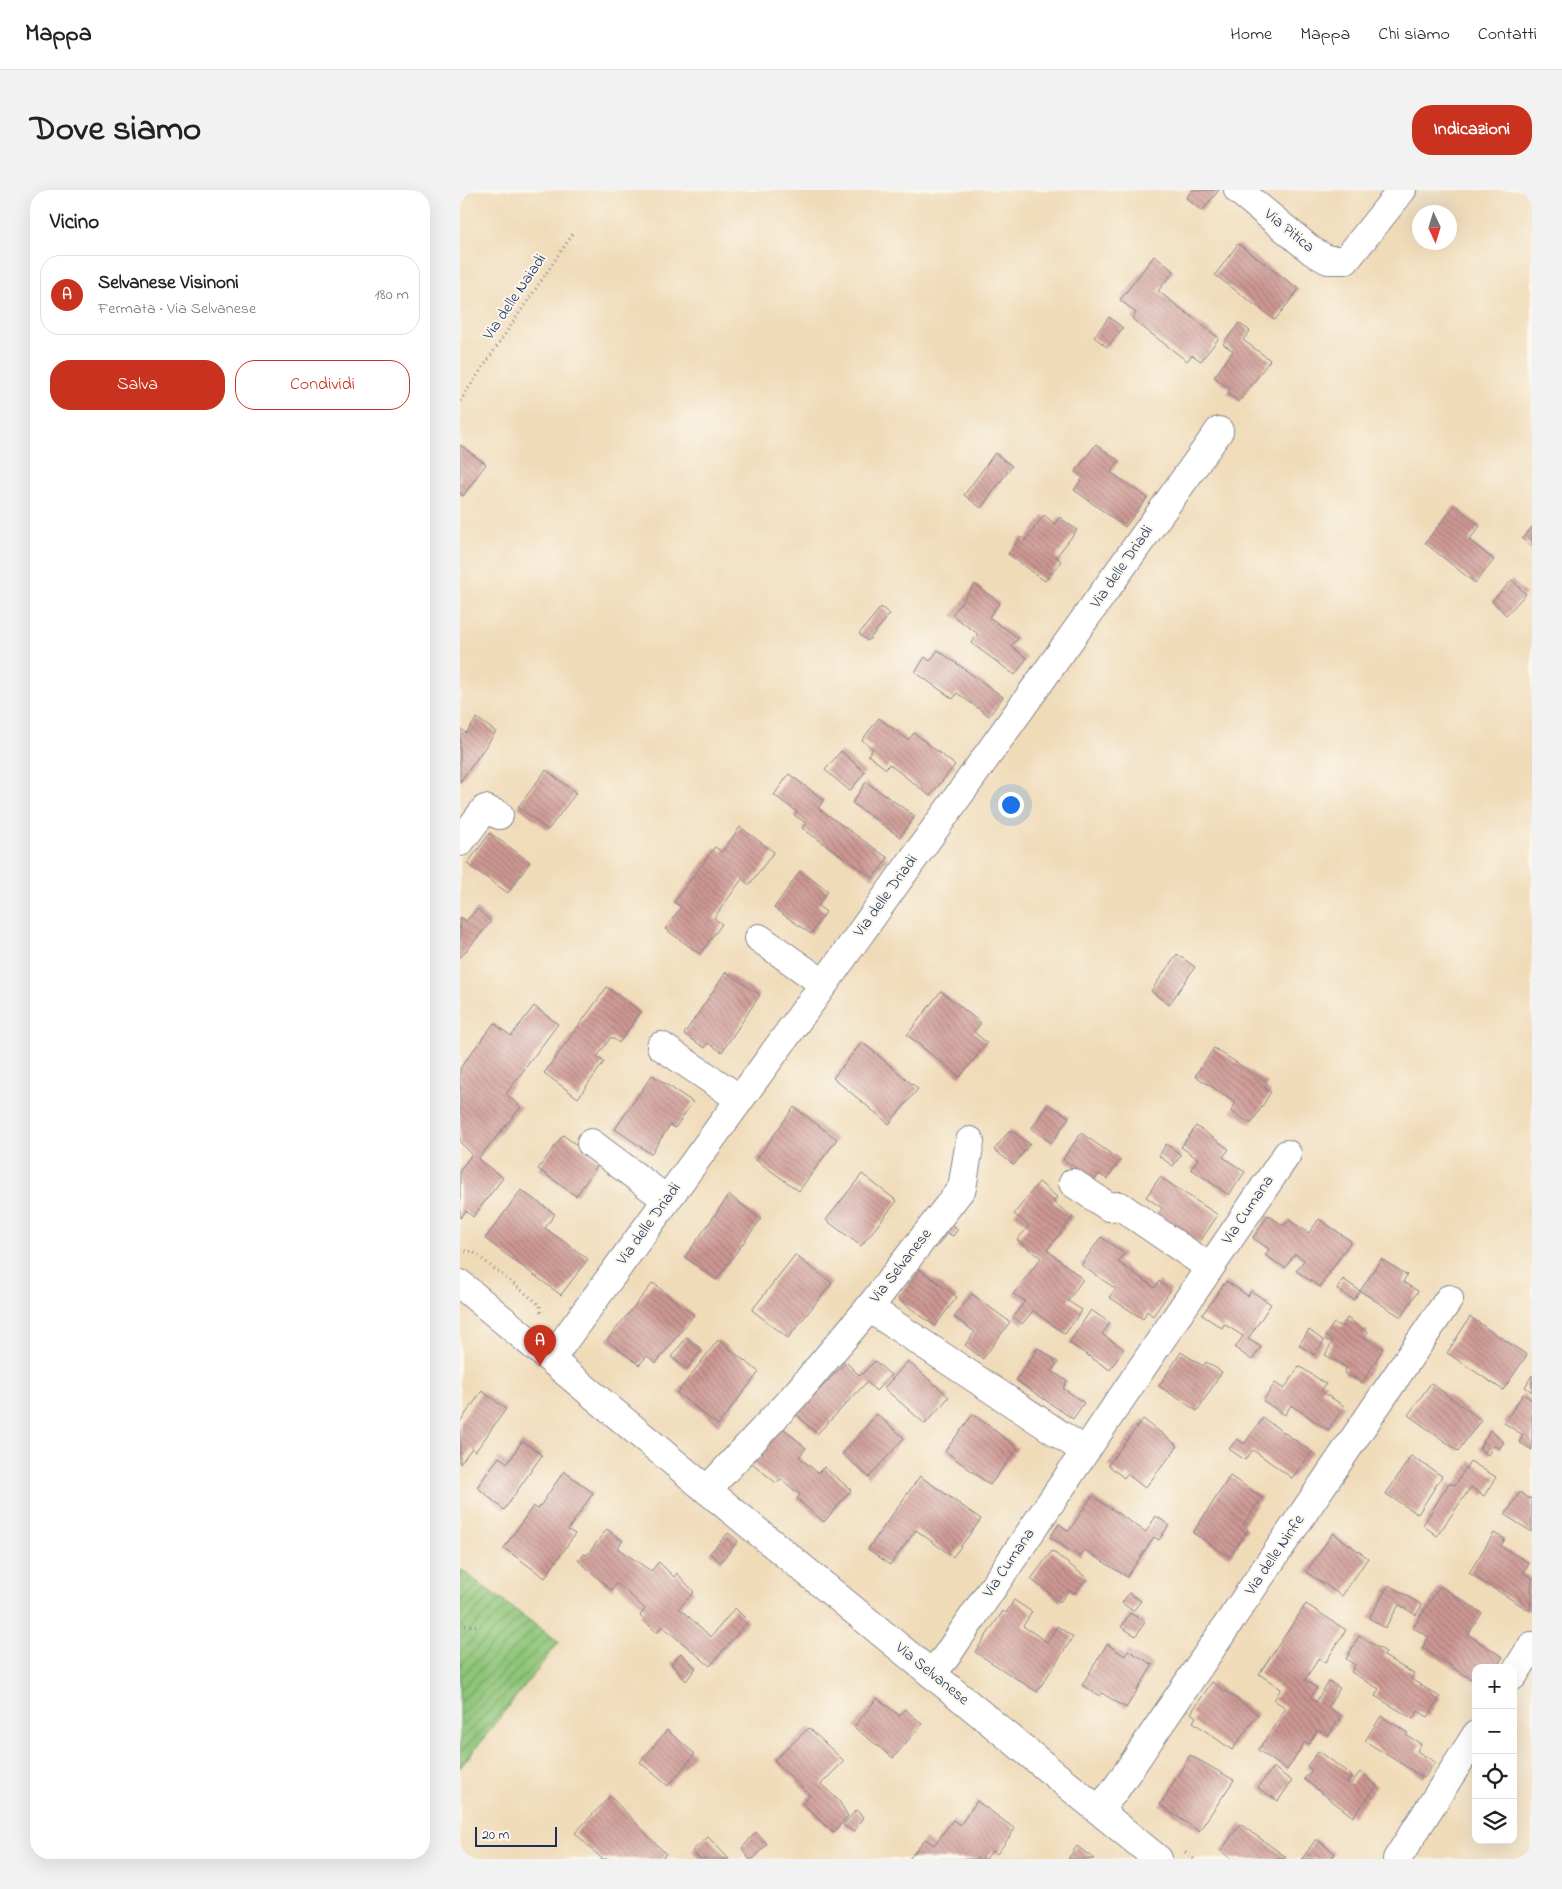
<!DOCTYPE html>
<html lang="it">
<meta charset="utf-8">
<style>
body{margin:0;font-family:"Indie Flower",sans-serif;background:#f2f2f2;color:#222}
.controls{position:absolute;right:15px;bottom:15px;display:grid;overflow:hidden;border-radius:10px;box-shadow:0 5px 20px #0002}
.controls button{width:45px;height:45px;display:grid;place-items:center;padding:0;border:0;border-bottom:1px solid #e0e0e0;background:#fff;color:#222;font:25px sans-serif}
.compass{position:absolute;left:952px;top:15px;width:45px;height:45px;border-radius:50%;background:#fff;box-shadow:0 5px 20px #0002;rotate:176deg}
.scale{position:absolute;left:15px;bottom:12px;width:82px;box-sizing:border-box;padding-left:5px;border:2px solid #1b2f5e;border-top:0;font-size:14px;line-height:18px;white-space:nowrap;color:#1b2f5e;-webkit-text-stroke:4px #fbf7ec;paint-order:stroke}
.you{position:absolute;left:550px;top:614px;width:18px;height:18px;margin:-12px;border:4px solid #fff;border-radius:50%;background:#1a73e8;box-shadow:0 0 0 8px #1a73e833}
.badge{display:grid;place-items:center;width:32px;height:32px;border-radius:50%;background:#c8321e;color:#fff;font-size:16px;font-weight:700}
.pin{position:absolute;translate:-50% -41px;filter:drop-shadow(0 1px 2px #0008)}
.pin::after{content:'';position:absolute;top:26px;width:18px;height:15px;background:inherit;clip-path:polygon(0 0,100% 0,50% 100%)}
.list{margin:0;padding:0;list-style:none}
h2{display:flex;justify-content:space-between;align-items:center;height:65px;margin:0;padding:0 20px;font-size:21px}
h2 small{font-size:16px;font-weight:400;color:#767676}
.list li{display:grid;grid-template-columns:32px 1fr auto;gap:15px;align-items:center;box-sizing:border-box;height:80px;margin:0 10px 10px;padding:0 10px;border:1px solid #e0e0e0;border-radius:20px}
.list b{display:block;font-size:19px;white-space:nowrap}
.list p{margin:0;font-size:16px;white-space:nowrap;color:#767676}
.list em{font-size:16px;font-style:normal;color:#767676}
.actions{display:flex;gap:10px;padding:15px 20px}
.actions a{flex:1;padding:11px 0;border:1px solid #c8321e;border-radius:20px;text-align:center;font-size:18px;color:#c8321e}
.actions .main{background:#c8321e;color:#fff}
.icon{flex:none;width:28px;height:28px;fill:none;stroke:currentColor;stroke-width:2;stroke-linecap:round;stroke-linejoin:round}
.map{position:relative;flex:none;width:1072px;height:1669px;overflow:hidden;border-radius:20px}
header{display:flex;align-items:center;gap:30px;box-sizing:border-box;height:70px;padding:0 25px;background:#fff;border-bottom:1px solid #e0e0e0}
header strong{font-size:24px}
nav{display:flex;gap:28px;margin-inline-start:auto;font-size:18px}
.intro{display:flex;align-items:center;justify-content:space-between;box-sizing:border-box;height:120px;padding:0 30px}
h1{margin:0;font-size:35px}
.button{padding:12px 22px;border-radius:20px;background:#c8321e;color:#fff;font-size:18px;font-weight:700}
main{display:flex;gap:30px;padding:0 30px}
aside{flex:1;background:#fff;border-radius:20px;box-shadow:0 5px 20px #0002}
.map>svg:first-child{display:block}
</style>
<header>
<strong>Mappa</strong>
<nav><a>Home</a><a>Mappa</a><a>Chi siamo</a><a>Contatti</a></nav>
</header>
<div class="intro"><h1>Dove siamo</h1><a class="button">Indicazioni</a></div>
<main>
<aside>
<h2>Vicino<small></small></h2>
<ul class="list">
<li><span class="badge">A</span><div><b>Selvanese Visinoni</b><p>Fermata · Via Selvanese</p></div><em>180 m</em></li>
</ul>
<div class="actions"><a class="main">Salva</a><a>Condividi</a></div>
</aside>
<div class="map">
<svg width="1072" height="1669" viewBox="0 0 1072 1669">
<defs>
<pattern id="garden-furrows" width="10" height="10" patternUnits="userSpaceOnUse" patternTransform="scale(1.25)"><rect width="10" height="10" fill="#8dc477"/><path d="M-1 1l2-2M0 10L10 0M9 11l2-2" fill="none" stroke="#72a065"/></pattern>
<pattern id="building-back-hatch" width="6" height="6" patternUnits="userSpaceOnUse" patternTransform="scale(1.25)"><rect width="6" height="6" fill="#cd9792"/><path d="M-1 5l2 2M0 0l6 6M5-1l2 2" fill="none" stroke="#a67c7a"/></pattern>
</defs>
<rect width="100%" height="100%" fill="#fbf7ec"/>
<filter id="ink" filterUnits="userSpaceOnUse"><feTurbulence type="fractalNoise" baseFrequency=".02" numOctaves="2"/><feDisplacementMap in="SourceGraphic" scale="10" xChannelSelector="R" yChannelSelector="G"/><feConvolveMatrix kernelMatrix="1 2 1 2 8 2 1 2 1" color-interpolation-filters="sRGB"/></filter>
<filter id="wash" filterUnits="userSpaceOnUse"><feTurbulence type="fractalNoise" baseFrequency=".0096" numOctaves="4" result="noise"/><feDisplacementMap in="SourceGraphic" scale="20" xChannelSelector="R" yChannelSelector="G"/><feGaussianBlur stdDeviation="1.12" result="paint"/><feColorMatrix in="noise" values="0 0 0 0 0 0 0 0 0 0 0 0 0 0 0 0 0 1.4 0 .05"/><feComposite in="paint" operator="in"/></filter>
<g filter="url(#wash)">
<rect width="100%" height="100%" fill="#f0dbb9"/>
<!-- garden -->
<polygon fill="url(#garden-furrows)" stroke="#547a6a" points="0,1379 99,1452 0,1578"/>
<g id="blocks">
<!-- building -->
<g fill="url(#building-back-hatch)">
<polygon points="732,0 759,0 742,21 726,8"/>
<polygon points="778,54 839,99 815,130 755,85"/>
<polygon points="694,66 714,81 698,101 759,148 741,171 732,165 727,171 672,129 676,123 660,110"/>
<polygon points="649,127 663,138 647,157 634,147"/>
<polygon points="779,133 790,141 783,150 810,170 779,212 767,203 770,199 754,187 773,161 763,154"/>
<polygon points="636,254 659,271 651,282 687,308 665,337 614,300 623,288 615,282"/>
<polygon points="0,255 26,274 3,306 0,304"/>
<polygon points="535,263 552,276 521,318 504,305"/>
<polygon points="995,315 1020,336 1009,350 1034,370 1015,393 965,353"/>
<polygon points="584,325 595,334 599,327 617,340 596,367 601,371 585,391 548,364 561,347 565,351"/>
<polygon points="1072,337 1072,357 1062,349"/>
<polygon points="1052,390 1066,404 1046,425 1032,411"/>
<polygon points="515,394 540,413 529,427 558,448 551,456 567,468 555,485 511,453 518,444 492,425"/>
<polygon points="421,417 430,424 408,451 399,444"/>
<polygon points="478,460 543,507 529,526 497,503 493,509 455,482 465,467 470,471"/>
<polygon points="17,528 36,542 0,592 0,538 6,543"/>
<polygon points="419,528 448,550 454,543 495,575 470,606 429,574 426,579 408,565 413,559 402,550"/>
<polygon points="381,561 405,582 390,601 365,580"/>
<polygon points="86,580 116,603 88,640 58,617"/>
<polygon points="329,584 364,610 358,618 428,668 413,688 342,638 346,633 334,625 337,622 314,605"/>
<polygon points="406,592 455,626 440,647 392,613"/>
<polygon points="280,637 314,662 289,695 282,689 254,728 262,734 240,764 205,739 221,717 214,712 255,657 262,662"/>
<polygon points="30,643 70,672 48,703 7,674"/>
<polygon points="340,681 368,701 358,716 366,722 351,744 314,718"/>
<polygon points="17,719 31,732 0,768 0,729 1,727 6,731"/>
<polygon points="717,764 735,777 709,815 691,801"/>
<polygon points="266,782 300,805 262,862 248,853 245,858 224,844"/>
<polygon points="147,797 181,822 159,853 151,847 137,867 144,872 118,908 84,883"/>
<polygon points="481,801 521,833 514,842 527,853 500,887 447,845"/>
<polygon points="74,816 98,834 46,904 61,917 18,969 43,988 13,1027 6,1021 0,1028 0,980 12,964 0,952 0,878 34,833 51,846"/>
<polygon points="402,852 458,899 429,934 373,888"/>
<polygon points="754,858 808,893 805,898 811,902 791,934 771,921 776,912 735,886"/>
<polygon points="192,885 233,912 215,938 210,935 191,964 155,939"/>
<polygon points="588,914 609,927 592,953 571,939"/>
<polygon points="334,917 377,949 339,1001 296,970"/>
<polygon points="736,936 769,959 763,967 785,982 769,1005 731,979 738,969 721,957"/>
<polygon points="550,940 570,954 554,975 534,960"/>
<polygon points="621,943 660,970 647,989 639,984 634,991 603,969"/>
<polygon points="103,945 140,972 116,1006 78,979"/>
<polygon points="706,954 721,965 713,976 699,966"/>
<polygon points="402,984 437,1011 401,1056 366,1030"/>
<polygon points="700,987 758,1025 739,1053 697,1026 702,1018 686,1007"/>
<polygon points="579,992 597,1007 593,1012 613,1027 587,1060 623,1089 608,1111 622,1120 605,1144 573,1121 562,1134 553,1127 565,1111 553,1104 581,1068 557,1050 569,1036 554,1024"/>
<polygon points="61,1000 95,1024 85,1038 128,1069 101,1105 25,1049"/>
<polygon points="269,1005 301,1029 256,1090 225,1067"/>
<polygon points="808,1025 824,1036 829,1030 849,1043 859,1029 891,1051 860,1097 836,1081 844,1070 835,1064 825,1078 805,1065 809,1059 793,1048"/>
<polygon points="484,1029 498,1039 493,1046 487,1043 476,1058 468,1052"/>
<polygon points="641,1047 664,1064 658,1072 695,1098 699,1091 711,1100 693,1126 687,1121 683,1129 649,1107 656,1099 621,1075"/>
<polygon points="335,1065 372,1093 328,1148 292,1120"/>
<polygon points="921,1069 947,1085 943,1092 958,1101 941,1127 900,1101 894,1110 877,1099 883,1089 900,1101"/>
<polygon points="460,1079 497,1107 475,1136 438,1109"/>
<polygon points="766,1091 788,1106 791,1101 811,1114 788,1149 801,1157 792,1170 775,1158 783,1146 764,1134 762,1138 742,1125"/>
<polygon points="193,1093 234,1125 196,1173 187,1166 179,1175 147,1150"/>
<polygon points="512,1104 550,1132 523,1169 505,1155 515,1142 494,1127"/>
<polygon points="631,1120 650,1133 642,1144 664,1159 650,1180 609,1153"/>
<polygon points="1010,1127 1067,1165 1043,1200 987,1163"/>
<polygon points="887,1128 908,1142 904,1147 923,1159 902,1193 884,1183 887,1178 865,1165 873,1151 865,1146 874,1133 882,1137"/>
<polygon points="849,1140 864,1151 854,1165 839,1155"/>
<polygon points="227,1147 242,1160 227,1179 211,1167"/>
<polygon points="258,1150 299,1182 258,1235 217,1203"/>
<polygon points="578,1158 598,1172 592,1181 607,1191 603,1198 624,1213 613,1229 556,1190"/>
<polygon points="721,1162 743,1176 746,1172 762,1182 737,1221 699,1196"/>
<polygon points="415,1171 431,1185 416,1201 407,1192 357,1244 336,1224 386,1172 400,1186"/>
<polygon points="448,1171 489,1207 465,1234 424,1198"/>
<polygon points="839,1176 866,1194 861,1201 884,1216 868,1240 831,1215 825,1225 803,1211 815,1193 824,1199"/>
<polygon points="1072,1185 1072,1202 1065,1197"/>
<polygon points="971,1193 1021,1230 998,1261 948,1225"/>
<polygon points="22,1201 46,1219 15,1262 12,1258 0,1274 0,1232"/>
<polygon points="1063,1204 1072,1210 1072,1260 1059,1252 1063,1245 1044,1233"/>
<polygon points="417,1224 444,1248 409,1287 382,1264"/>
<polygon points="513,1224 558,1258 530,1295 485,1261"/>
<polygon points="803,1228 852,1262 832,1288 793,1260 785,1270 769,1259 777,1249 784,1254"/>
<polygon points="683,1229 718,1256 685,1298 667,1284 664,1288 648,1275"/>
<polygon points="322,1237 346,1258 339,1267 358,1283 364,1277 391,1300 364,1332 337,1309 340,1305 321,1289 316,1293 292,1273"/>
<polygon points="1030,1240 1044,1252 1039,1259 1034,1256 1028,1265 1019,1259"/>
<polygon points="62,1251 82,1265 44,1320 17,1297 39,1267 48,1273"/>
<polygon points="951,1266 982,1286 958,1324 926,1304"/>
<polygon points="1010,1271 1036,1287 1024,1306 1011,1297 977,1346 963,1335 989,1293 995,1295"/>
<polygon points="104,1281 133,1303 108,1340 115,1344 85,1388 44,1358 73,1316 78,1319"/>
<polygon points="460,1286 521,1329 493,1367 456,1340 430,1375 408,1359"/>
<polygon points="770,1286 802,1307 783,1335 788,1339 770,1367 733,1343"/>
<polygon points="1060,1302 1070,1309 1072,1306 1072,1342 1045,1325"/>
<polygon points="632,1306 686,1342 696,1326 709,1335 699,1350 694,1347 667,1387 625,1360 620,1367 590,1347 599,1334 609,1341"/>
<polygon points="147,1339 163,1351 157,1358 191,1381 199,1372 214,1387 217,1383 234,1402 219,1418 251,1447 275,1418 288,1431 250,1476 202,1436 197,1443 180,1426 185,1419 157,1393 151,1400 118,1370 124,1364 127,1365"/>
<polygon points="268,1343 278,1351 261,1372 250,1363"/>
<polygon points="873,1343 908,1368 882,1406 846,1382"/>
<polygon points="1034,1343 1045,1349 1041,1356 1069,1373 1063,1383 1072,1388 1070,1421 1009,1383"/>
<polygon points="592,1361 627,1388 614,1404 609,1400 600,1412 571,1389"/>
<polygon points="929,1395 962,1415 956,1425 939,1415 925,1438 909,1428"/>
<polygon points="980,1396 1022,1423 1008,1445 1043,1467 1036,1478 1016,1478 1016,1492 962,1458 969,1447 953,1438"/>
<polygon points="669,1403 681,1411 673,1421 662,1413"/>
<polygon points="554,1410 572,1422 563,1436 587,1452 597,1436 613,1447 577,1502 515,1462 543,1421 546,1423"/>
<polygon points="846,1414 886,1440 865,1473 859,1468 845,1490 857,1498 850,1508 856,1512 869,1491 880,1498 868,1517 881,1526 868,1546 858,1540 849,1554 845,1552 827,1580 798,1560 826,1518 814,1510 821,1499 799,1484"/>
<polygon points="670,1423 685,1432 676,1446 661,1437"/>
<polygon points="899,1446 926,1462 924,1466 954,1484 951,1489 980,1507 968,1527 958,1521 953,1529 915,1506 919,1499 891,1482 895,1475 886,1469"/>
<polygon points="647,1454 665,1466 668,1460 693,1475 666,1518 642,1503 640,1506 622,1495"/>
<polygon points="221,1463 236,1478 226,1491 211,1474"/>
<polygon points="752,1492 798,1524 772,1560 733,1532 736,1527 731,1523"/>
<polygon points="417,1508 440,1526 445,1519 462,1534 433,1568 394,1537"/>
<polygon points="921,1526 948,1543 946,1545 961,1554 957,1561 975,1572 964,1588 905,1551"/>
<polygon points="349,1538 384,1571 361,1594 379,1611 388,1626 373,1643 343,1613 350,1605 314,1570"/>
<polygon points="207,1540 235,1564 208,1596 180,1572"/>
<polygon points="859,1561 892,1586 887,1592 891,1594 900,1582 917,1596 893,1627 844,1589 852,1580 847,1576"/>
<polygon points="730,1565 774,1590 739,1641 700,1615"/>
<polygon points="813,1577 832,1591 818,1611 798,1598"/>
<polygon points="150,1606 206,1664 201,1669 142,1669 115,1643"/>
<polygon points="517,1611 555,1639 537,1664 532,1661 526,1669 449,1669 465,1649 474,1655 493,1630 500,1635"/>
<polygon points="396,1620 403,1627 394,1642 383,1635"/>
<polygon points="780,1634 826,1667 824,1669 771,1669 761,1661"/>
<polygon points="296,1642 307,1654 293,1669 289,1669 282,1658"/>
<polygon points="248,1647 269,1669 240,1669 232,1661"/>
<polygon points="856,1649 875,1663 871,1669 842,1669"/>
<polygon points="617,1656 634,1669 608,1669"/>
</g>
</g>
</g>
<g filter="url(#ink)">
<use href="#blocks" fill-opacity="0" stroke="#86858c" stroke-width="1"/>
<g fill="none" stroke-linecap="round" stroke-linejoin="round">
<!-- minor casing -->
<g stroke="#86858c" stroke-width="30">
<g id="minor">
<polyline points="778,0 852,61 868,70 886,70 942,0"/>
<polyline points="0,652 25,619 39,625"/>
<polyline points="299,748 364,794"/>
<polyline points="201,856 280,909"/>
<polyline points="131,953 206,1009"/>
<polyline points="613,993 649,1017 660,1016 749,1077"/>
<polyline points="0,1094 247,1300 698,1669"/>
<polyline points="409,1118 625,1261"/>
<polyline points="91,1169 364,794 759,241"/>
<polyline points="247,1300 337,1203 409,1118 502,998 510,951"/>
<polyline points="471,1483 485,1468 827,964"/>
<polyline points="1053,1486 1072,1456"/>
<polyline points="638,1619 653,1603 989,1109"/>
<polyline points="937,1669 1016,1545"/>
</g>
</g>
<!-- path -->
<g stroke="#86858c" stroke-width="3" stroke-dasharray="1 4" stroke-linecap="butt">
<polyline points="0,211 114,42"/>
<polyline points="0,1061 12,1061 80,1115 81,1126"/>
<polyline points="0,1435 20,1436"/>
<polyline points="725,1662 734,1669"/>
</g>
<!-- minor -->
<use href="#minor" stroke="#fff" stroke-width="28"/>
</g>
</g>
<g text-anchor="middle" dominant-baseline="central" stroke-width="4" stroke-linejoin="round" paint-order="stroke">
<!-- street labels -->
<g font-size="16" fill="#1b2f5e" stroke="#fbf7ec">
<text transform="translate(829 41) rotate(39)">Via Pitica</text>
<text transform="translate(55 107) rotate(-56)">Via delle Naiadi</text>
<text transform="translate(662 377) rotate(-55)">Via delle Driadi</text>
<text transform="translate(426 706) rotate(-54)">Via delle Driadi</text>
<text transform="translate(788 1020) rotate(-56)">Via Cumana</text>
<text transform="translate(189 1034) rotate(-54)">Via delle Driadi</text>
<text transform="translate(441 1076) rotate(-52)">Via Selvanese</text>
<text transform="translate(815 1365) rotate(-56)">Via delle Ninfe</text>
<text transform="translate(549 1373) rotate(-56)">Via Cumana</text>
<text transform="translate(472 1484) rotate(39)">Via Selvanese</text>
</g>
</g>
</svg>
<div class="controls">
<button>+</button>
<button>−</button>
<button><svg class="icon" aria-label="locate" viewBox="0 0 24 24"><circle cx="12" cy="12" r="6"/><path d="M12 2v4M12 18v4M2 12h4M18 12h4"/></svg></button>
<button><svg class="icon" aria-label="layers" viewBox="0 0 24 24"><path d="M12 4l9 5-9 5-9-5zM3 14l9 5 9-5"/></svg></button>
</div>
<svg class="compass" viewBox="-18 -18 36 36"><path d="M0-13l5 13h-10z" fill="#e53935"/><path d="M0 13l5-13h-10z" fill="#767676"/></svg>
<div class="scale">20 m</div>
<div class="you"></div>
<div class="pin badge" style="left:80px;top:1176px">A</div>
</div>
</main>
